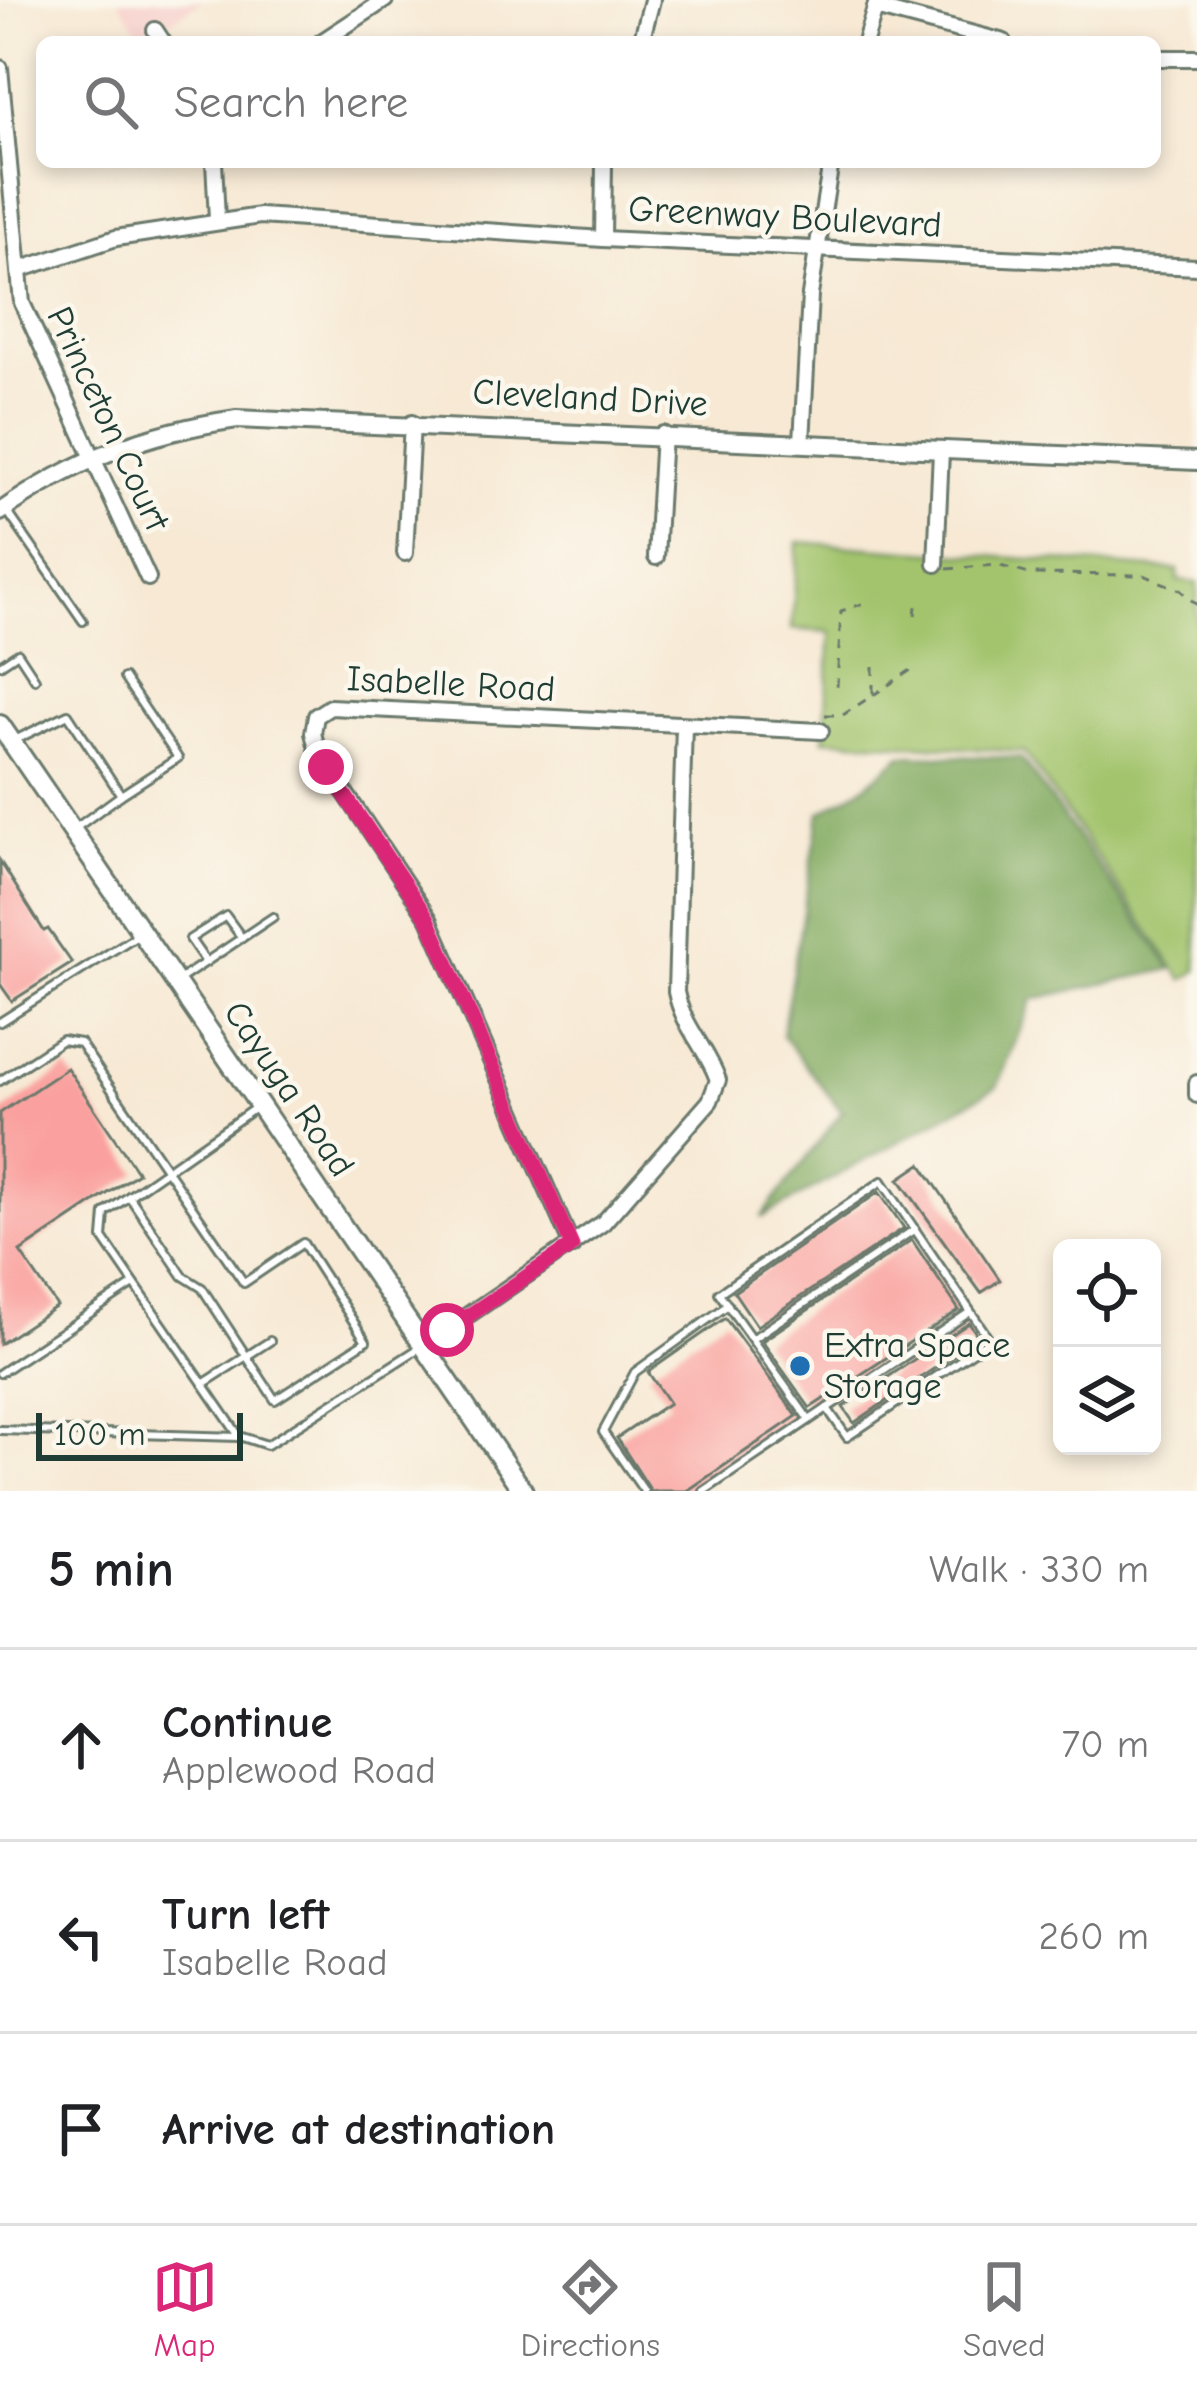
<!DOCTYPE html>
<meta charset="utf-8">
<style>
body{margin:0;font-family:"Comic Neue",sans-serif;background:#f6f6f6;color:#202124}
.controls{position:absolute;right:36px;bottom:36px;display:grid;overflow:hidden;border-radius:18px;box-shadow:0 6px 18px #0003}
.controls button{width:108px;height:108px;display:grid;place-items:center;padding:0;border:0;border-bottom:3px solid #e0e0e0;background:#fff;color:#202124;font:60px sans-serif}
.scale{position:absolute;left:36px;bottom:30px;width:207px;box-sizing:border-box;padding-left:12px;border:6px solid #1f3d34;border-top:0;font-size:33px;line-height:42px;white-space:nowrap;color:#1f3d34;-webkit-text-stroke:9px #fbf7ec;paint-order:stroke}
.stop{position:absolute;width:36px;height:36px;margin:-27px;border:9px solid #db2777;border-radius:50%;background:#fff}
.stop.end{background:#db2777;border-color:#fff;box-shadow:0 3px 12px #0008}
.list{margin:0;padding:0;list-style:none}
h2{display:flex;justify-content:space-between;align-items:center;height:156px;margin:0;padding:0 48px;font-size:51px}
h2 small{font-size:39px;font-weight:400;color:#757577}
.list li{display:grid;grid-template-columns:78px 1fr auto;gap:36px;align-items:center;box-sizing:border-box;height:192px;padding:0 48px;border-top:3px solid #e0e0e0}
.list b{display:block;font-size:45px;white-space:nowrap}
.list p{margin:0;font-size:39px;white-space:nowrap;color:#757577}
.list em{font-size:39px;font-style:normal;color:#757577}
.icon{flex:none;width:66px;height:66px;fill:none;stroke:currentColor;stroke-width:2;stroke-linecap:round;stroke-linejoin:round}
.map{position:relative;flex:none;width:1197px;height:1491px;overflow:hidden}
.search{position:absolute;background:#fff;box-shadow:0 6px 18px #0003;left:36px;right:36px;top:36px;height:132px;display:flex;align-items:center;gap:30px;box-sizing:border-box;padding:0 42px;border-radius:18px;color:#757577;font-size:45px}
.sheet{height:732px;background:#fff}
nav{display:flex;justify-content:space-around;align-items:center;box-sizing:border-box;height:168px;border-top:3px solid #e0e0e0;background:#fff;font-size:33px;color:#757577}
nav a{display:grid;justify-items:center;gap:6px}
nav .on{color:#db2777}
.map>svg:first-child{display:block}
</style>
<div class="map">
<svg width="1197" height="1491" viewBox="0 0 1197 1491">
<rect width="100%" height="100%" fill="#fbf7ec"/>
<filter id="ink" filterUnits="userSpaceOnUse"><feTurbulence type="fractalNoise" baseFrequency=".00833" numOctaves="2"/><feDisplacementMap in="SourceGraphic" scale="24" xChannelSelector="R" yChannelSelector="G"/><feConvolveMatrix kernelMatrix="1 2 1 2 8 2 1 2 1" color-interpolation-filters="sRGB"/></filter>
<filter id="wash" filterUnits="userSpaceOnUse"><feTurbulence type="fractalNoise" baseFrequency=".004" numOctaves="4" result="noise"/><feDisplacementMap in="SourceGraphic" scale="48" xChannelSelector="R" yChannelSelector="G"/><feGaussianBlur stdDeviation="2.7" result="paint"/><feColorMatrix in="noise" values="0 0 0 0 0 0 0 0 0 0 0 0 0 0 0 0 0 1.4 0 .05"/><feComposite in="paint" operator="in"/></filter>
<g filter="url(#wash)">
<rect width="100%" height="100%" fill="#f7e9d4"/>
<!-- built -->
<polygon fill="#f7d0cc" points="118,0 203,0 144,39"/>
<!-- green -->
<polygon fill="#a3c46d" stroke="#618050" stroke-width="3" points="798,542 1178,570 1178,581 1197,583 1197,971 1183,980 1024,752 824,739 831,632 792,629"/>
<!-- forest -->
<polygon fill="#82aa60" stroke="#50744a" stroke-width="3" points="902,755 1021,758 1172,969 1033,999 997,1087 761,1218 842,1112 782,1035 820,813 865,786"/>
<g id="blocks">
<!-- building -->
<g fill="#faa19f">
<polygon points="0,861 44,931 48,929 72,963 12,1001 0,984"/>
<polygon points="67,1068 138,1173 20,1252 57,1306 0,1344 0,1113"/>
<polygon points="921,1164 1000,1280 981,1293 899,1179"/>
<polygon points="879,1192 904,1228 757,1326 734,1292"/>
<polygon points="912,1240 959,1310 810,1408 762,1341"/>
<polygon points="725,1318 797,1416 687,1491 651,1491 617,1438 669,1403 648,1372"/>
<polygon points="969,1323 979,1338 854,1423 843,1407"/>
</g>
</g>
</g>
<g filter="url(#ink)">
<use href="#blocks" fill-opacity="0" stroke="#6b796c" stroke-width="3"/>
<g fill="none" stroke-linecap="round" stroke-linejoin="round">
<!-- service casing -->
<g stroke="#6b796c" stroke-width="12">
<g id="service">
<polyline points="7,511 83,621"/>
<polyline points="0,665 18,653 35,679"/>
<polyline points="15,740 68,714 121,795 73,830"/>
<polyline points="121,795 178,758 124,678"/>
<polyline points="206,962 190,939 226,916 242,938"/>
<polyline points="179,980 273,917"/>
<polyline points="0,1022 139,934"/>
<polyline points="0,1081 62,1040 80,1043 244,1283 303,1243 366,1341 275,1400 202,1288 183,1276 129,1196"/>
<polyline points="258,1106 105,1213 103,1238 239,1436 267,1445 421,1347"/>
<polyline points="752,1339 915,1229"/>
<polyline points="0,1373 134,1284"/>
<polyline points="203,1384 270,1341"/>
<polyline points="809,1420 719,1293 882,1181 990,1340 847,1437 827,1408"/>
<polyline points="0,1430 239,1437"/>
<polyline points="644,1491 603,1432 635,1372 728,1305"/>
<polyline points="704,1491 970,1312"/>
</g>
</g>
<!-- minor casing -->
<g stroke="#6b796c" stroke-width="20">
<g id="minor">
<polyline points="875,8 1004,42"/>
<polyline points="155,30 163,42"/>
<polyline points="321,42 385,0"/>
<polyline points="641,42 652,0"/>
<polyline points="865,42 877,1"/>
<polyline points="1155,58 1197,58"/>
<polyline points="0,68 22,303 148,578"/>
<polyline points="214,162 217,219"/>
<polyline points="603,239 604,162"/>
<polyline points="19,270 116,238 260,216 603,239 1197,267"/>
<polyline points="802,442 810,295 831,162"/>
<polyline points="405,553 412,423"/>
<polyline points="656,557 663,434"/>
<polyline points="936,564 941,451"/>
<polyline points="1197,1083 1197,1095"/>
<polyline points="572,1246 429,919 318,752 313,733 316,716 330,707 821,731"/>
<path d="M424 1345 603 1223 710 1101 718 1080C707 1048 683 1027 676 992L684 725"/>
</g>
</g>
<!-- tertiary casing -->
<g stroke="#6b796c" stroke-width="22">
<path id="tertiary" d="M0 512C74 460 147 432 237 419L1197 461"/>
</g>
<!-- secondary casing -->
<g stroke="#6b796c" stroke-width="24">
<polyline id="secondary" points="0,725 523,1491"/>
</g>
<!-- path -->
<g stroke="#6b796c" stroke-width="3" stroke-dasharray="9 9" stroke-linecap="butt">
<polyline points="947,569 997,565 1029,574 1144,575 1180,590 1197,605"/>
<polyline points="915,615 916,606"/>
<polyline points="837,687 841,611 862,604"/>
<polyline points="873,693 873,664"/>
<polyline points="825,715 843,715 914,668"/>
</g>
<!-- service -->
<use href="#service" stroke="#fff" stroke-width="6"/>
<!-- minor -->
<use href="#minor" stroke="#fff" stroke-width="14"/>
<!-- tertiary -->
<use href="#tertiary" stroke="#fff" stroke-width="16"/>
<!-- secondary -->
<use href="#secondary" stroke="#fff" stroke-width="18"/>
</g>
</g>
<g fill="none" stroke-linecap="round" stroke-linejoin="round" filter="url(#ink)">
<!-- route -->
<polyline stroke="#db2777" stroke-width="15" points="326,767 428,919 572,1246 447,1330"/>
</g>
<!-- markers -->
<circle fill="#1f6fb2" stroke="#fbf7ec" stroke-width="4.5" cx="800" cy="1366" r="12"/>
<g text-anchor="middle" dominant-baseline="central" stroke-width="9" stroke-linejoin="round" paint-order="stroke">
<!-- street labels -->
<g font-size="36" fill="#1f3d34" stroke="#fbf7ec">
<text transform="translate(785 217) rotate(3)">Greenway Boulevard</text>
<text transform="translate(590 398) rotate(3)">Cleveland Drive</text>
<text transform="translate(108 419) rotate(65)">Princeton Court</text>
<text transform="translate(451 684) rotate(3)">Isabelle Road</text>
<text transform="translate(289 1089) rotate(56)">Cayuga Road</text>
</g>
<!-- poi labels -->
<g font-size="36" fill="#1f3d34" stroke="#fbf7ec" text-anchor="start">
<text x="824" y="1345">Extra Space<tspan x="824" dy="41">Storage</tspan></text>
</g>
</g>
</svg>
<div class="controls">
<button><svg class="icon" aria-label="locate" viewBox="0 0 24 24"><circle cx="12" cy="12" r="6"/><path d="M12 2v4M12 18v4M2 12h4M18 12h4"/></svg></button>
<button><svg class="icon" aria-label="layers" viewBox="0 0 24 24"><path d="M12 4l9 5-9 5-9-5zM3 14l9 5 9-5"/></svg></button>
</div>
<div class="scale">100 m</div>
<div class="stop" style="left:447px;top:1330px"></div>
<div class="stop end" style="left:326px;top:767px"></div>
<div class="search"><svg class="icon" aria-label="search" viewBox="0 0 24 24"><circle cx="10" cy="10" r="6"/><path d="M15 15l6 6"/></svg>Search here</div>
</div>
<section class="sheet">
<h2>5 min<small>Walk · 330 m</small></h2>
<ul class="list">
<li><svg class="icon" aria-label="ahead" viewBox="0 0 24 24"><path d="M12 20V5M6 11l6-6 6 6"/></svg><div><b>Continue</b><p>Applewood Road</p></div><em>70 m</em></li>
<li><svg class="icon" aria-label="left" viewBox="0 0 24 24"><path d="M17 20v-9H6M10 6l-5 5 5 5"/></svg><div><b>Turn left</b><p>Isabelle Road</p></div><em>260 m</em></li>
<li><svg class="icon" aria-label="arrive" viewBox="0 0 24 24"><path d="M6 21V4h12l-3 4 3 4H6"/></svg><div><b>Arrive at destination</b></div></li>
</ul>
</section>
<nav>
<a class="on"><svg class="icon" aria-label="map" viewBox="0 0 24 24"><path d="M3 6l6-2 6 2 6-2v14l-6 2-6-2-6 2zM9 4v14M15 6v14"/></svg>Map</a>
<a><svg class="icon" aria-label="directions" viewBox="0 0 24 24"><path d="M12 3l9 9-9 9-9-9zM9 14v-3h6M13 9l2 2-2 2"/></svg>Directions</a>
<a><svg class="icon" aria-label="saved" viewBox="0 0 24 24"><path d="M7 4h10v16l-5-4-5 4z"/></svg>Saved</a>
</nav>
